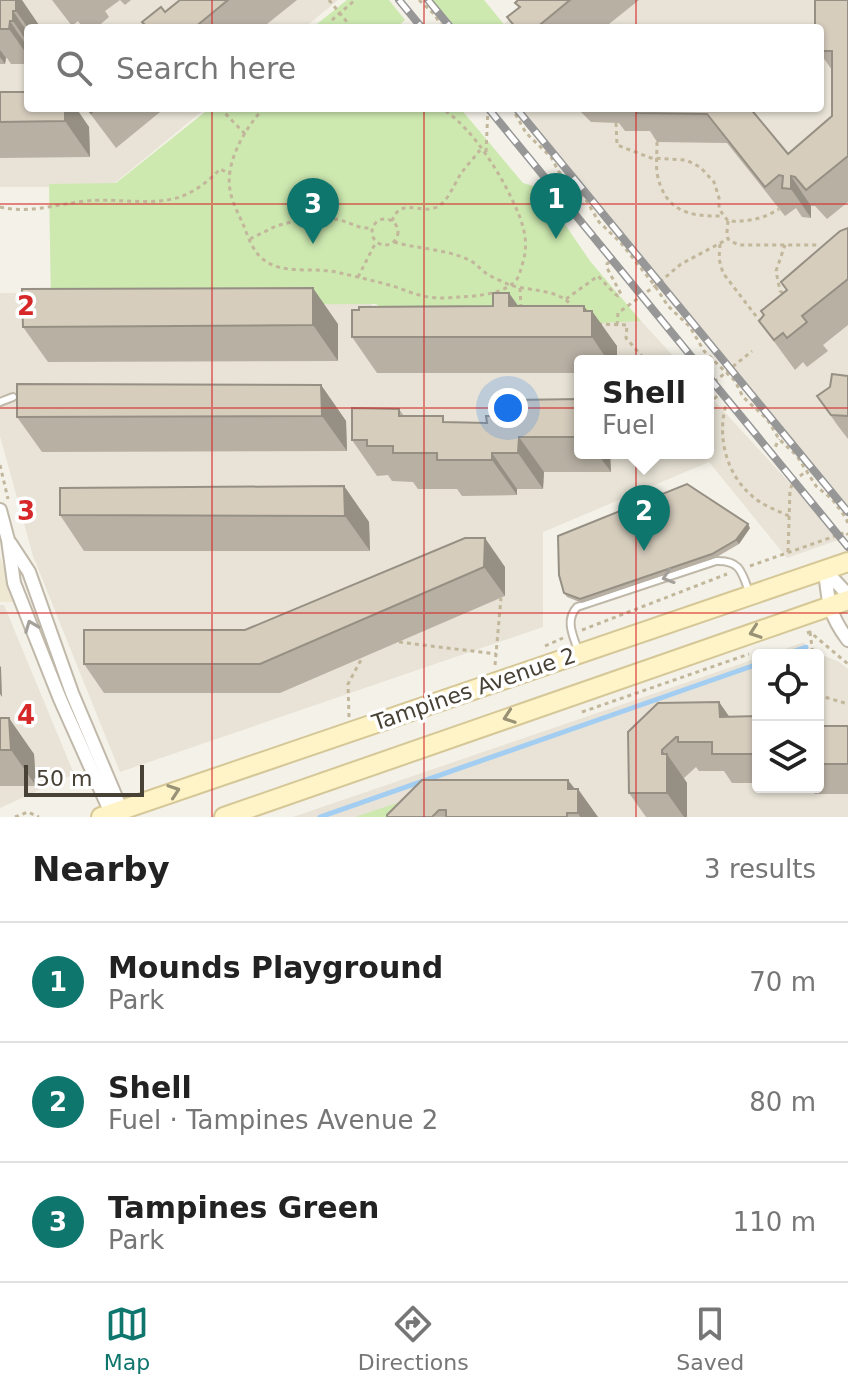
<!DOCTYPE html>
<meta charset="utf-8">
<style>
body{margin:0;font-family:"DejaVu Sans",sans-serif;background:#f6f6f6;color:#222}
.controls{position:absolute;right:24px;bottom:24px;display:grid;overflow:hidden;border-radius:8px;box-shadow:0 2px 6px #0004}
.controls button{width:72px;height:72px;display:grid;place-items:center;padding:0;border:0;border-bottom:2px solid #e0e0e0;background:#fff;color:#222;font:40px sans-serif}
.scale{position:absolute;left:24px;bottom:20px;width:120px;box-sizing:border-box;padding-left:8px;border:4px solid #484236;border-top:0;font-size:22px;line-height:28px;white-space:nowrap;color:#484236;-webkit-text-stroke:6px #fff;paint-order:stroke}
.you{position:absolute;left:508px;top:408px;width:28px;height:28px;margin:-20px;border:6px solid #fff;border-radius:50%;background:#1a73e8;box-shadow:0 0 0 12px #1a73e833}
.badge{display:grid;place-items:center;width:52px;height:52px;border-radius:50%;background:#0f766e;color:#fff;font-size:26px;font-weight:700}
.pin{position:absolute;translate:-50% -66px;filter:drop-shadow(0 2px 4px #0008)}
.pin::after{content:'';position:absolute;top:42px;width:28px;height:24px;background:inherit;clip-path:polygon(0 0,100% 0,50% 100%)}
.popup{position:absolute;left:574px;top:355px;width:140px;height:104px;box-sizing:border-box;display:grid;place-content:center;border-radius:8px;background:#fff;filter:drop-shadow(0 2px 6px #0005);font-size:26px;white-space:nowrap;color:#767676}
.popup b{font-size:30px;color:#222}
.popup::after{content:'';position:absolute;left:50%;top:100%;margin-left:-16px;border:16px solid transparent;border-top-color:#fff}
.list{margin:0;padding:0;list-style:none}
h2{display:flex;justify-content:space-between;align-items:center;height:104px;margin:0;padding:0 32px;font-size:34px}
h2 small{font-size:26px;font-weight:400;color:#767676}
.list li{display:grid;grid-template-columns:52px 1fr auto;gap:24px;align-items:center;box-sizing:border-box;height:120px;padding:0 32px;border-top:2px solid #e0e0e0}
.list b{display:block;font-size:30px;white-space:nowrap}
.list p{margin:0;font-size:26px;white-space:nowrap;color:#767676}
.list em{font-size:26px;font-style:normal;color:#767676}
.icon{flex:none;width:44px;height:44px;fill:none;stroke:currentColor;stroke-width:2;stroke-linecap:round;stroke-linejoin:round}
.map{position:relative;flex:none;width:848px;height:817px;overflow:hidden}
.search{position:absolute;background:#fff;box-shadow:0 2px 6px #0004;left:24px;right:24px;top:24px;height:88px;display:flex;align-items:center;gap:20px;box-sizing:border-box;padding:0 28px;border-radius:8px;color:#767676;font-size:30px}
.sheet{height:464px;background:#fff}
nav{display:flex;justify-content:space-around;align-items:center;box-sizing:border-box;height:112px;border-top:2px solid #e0e0e0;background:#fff;font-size:22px;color:#767676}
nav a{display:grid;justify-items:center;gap:4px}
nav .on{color:#0f766e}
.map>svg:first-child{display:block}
</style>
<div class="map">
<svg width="848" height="817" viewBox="0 0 848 817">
<rect width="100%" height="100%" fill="#f4f1e8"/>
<!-- residential -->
<g fill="#e8e3d6">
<polygon points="0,0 338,0 304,28 28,28 28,108 206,108 110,187 0,187"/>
<polygon points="533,0 848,0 848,516 514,108 820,108 820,28 499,28"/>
<polygon points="0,293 371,293 372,320 641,321 678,361 580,361 580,453 708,453 708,394 841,539 787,558 709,462 543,532 543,627 120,772 33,556 0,436"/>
<polygon points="0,605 4,605 74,774 0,808"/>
<polygon points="804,642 808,654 817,655 768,655"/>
<polygon points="818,655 825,656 839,662 848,669 848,817 293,817 758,658 758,787 818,787"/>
</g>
<!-- education -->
<polygon fill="#eee7d1" points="0,557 17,602 0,602"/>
<!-- green -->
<g fill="#cde9b0">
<polygon points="347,0 389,0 405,20 396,28 312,28"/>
<polygon points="428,0 484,0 507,28 450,28"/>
<polygon points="210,108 460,108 523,183 540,188 590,261 641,321 419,333 376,304 51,305 49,184 116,183"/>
<polygon points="406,800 406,817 355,817"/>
</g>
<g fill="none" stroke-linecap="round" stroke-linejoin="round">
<!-- stream -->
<g stroke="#a3cef2" stroke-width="5">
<polyline points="783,655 806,647"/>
<polyline points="320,817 758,664"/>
</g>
<!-- service casing -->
<g stroke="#c0b9aa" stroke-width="10">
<g id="service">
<polyline points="0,402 13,397"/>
<path d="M579 653C574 637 564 621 577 607L716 561C740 560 742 572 749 592"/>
</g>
</g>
<!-- minor casing -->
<g stroke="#c0b9aa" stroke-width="16">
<g id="minor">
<polyline points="0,510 8,540 14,583 60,699 111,813"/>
<polyline points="10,543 29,572 72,693 121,809"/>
<path d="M825 570C828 601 829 615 848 640"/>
<polyline points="825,570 848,595"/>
</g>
</g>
<!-- secondary casing -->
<g stroke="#d5c797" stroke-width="22">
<g id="secondary">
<polyline points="101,817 848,562"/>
<polyline points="224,817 848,600"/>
</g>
</g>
<!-- path -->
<g stroke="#c2b69b" stroke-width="3" stroke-dasharray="4 4" stroke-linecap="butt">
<polyline points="329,0 352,28"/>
<polyline points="400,0 423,28"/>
<polyline points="419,0 435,15 442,28"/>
<polyline points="330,28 333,19 355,0"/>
<polyline points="220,108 245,134"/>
<path d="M264 108C245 128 225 162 230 190 232 202 238 213 243 224 248 237 253 252 264 260 283 275 314 267 336 272 353 276 371 280 389 285 401 288 412 294 424 296 435 299 448 298 460 297 478 296 505 294 517 279 520 274 521 268 523 262 528 246 525 230 519 215 505 180 473 127 441 108"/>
<polyline points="489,108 591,230 697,361"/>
<polyline points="510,108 516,115 526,133 551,157 559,172 586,200 599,222 621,243 655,286 668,306 690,327 704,351 735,381 743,397 767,419 779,439 797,456 816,486 832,499 846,518 848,524"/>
<path d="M616 123 617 145 651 158 686 160 700 167 714 182 719 198V209L728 221C748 222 763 219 779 209"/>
<path d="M657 142C657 152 656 164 657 173 664 211 689 217 723 216"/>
<polyline points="486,152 488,108"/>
<path d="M0 207C32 214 56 204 86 201 115 198 145 205 173 199 191 195 208 182 220 169L230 174"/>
<circle cx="385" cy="232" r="13"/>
<path d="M392 221C401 196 420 215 437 207 448 201 454 185 460 175 466 166 474 158 480 150"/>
<polyline points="728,221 727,232 728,239 738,245 819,245"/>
<polyline points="250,239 276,226 299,220 325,221 338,219 362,228 372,228"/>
<path d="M394 242C418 249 445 249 467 259 475 262 480 269 487 274 494 278 503 282 510 285 532 292 558 288 573 307"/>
<polyline points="720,244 719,259 723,273 759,320 763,321"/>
<polyline points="358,277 376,242"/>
<polyline points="520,288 521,308"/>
<polyline points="783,293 780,291 776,271 785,245"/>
<polyline points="566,299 598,276 615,294 618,296 621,294 607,268 607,264 613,259"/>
<polyline points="598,324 627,325 626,338 646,361"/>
<polyline points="617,325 618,313 655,286 681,264 728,239"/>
<polyline points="708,375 838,535 846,532 848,535"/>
<polyline points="708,387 752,351"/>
<path d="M728 399C716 430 724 471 750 494 761 505 776 510 789 516"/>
<polyline points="708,404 722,392"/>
<polyline points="772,454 779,439"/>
<polyline points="0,465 8,499"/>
<polyline points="788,552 790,490 794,480 807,471"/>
<polyline points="750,566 838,535"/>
<polyline points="582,630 727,574"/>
<polyline points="810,632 813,655"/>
<polyline points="807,633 810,632 848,664"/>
<polyline points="399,642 496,654"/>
<polyline points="545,646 563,638"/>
<polyline points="495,665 501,598"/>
<polyline points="818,695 848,704"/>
<polyline points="582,712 749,654"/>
<polyline points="349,717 348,684 362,658"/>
<polyline points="15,817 28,812 39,817"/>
</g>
<!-- service -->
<use href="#service" stroke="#fff" stroke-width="6"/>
<!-- minor -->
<use href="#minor" stroke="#fff" stroke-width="12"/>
<!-- secondary -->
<use href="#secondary" stroke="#fff4c7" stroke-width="18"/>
<!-- rail casing -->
<g stroke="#979797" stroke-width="8">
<g id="rail">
<polyline points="399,0 422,28"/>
<polyline points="428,0 451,28"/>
<polyline points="488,108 695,361"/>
<polyline points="516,108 848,512"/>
<polyline points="708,376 848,547"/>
</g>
</g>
<!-- rail -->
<use href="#rail" stroke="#fff" stroke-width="5" stroke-dasharray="15" stroke-linecap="butt"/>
</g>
<!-- wall -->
<g fill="#b8b0a3">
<polygon points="0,0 41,27 41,28 28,28 28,64 11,64 7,58 6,58 5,64 0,64"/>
<polygon points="52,0 120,0 105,11 109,17 96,28 88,28 87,27 83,28 78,21 72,26"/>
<polygon points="120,0 131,0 125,5"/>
<polygon points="180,0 297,0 262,28 146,28"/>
<polygon points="518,0 639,0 604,28 515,28 519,8 515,3"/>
<polygon points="848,0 848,202 827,219 815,206 811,206 811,218 802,217 796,208 785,216 727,143 657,142 650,131 625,131 619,123 591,122 577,108 750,108 788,154 832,116 832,70 820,53 820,28"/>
<polygon points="0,92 28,108 76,108 89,127 90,157 0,158"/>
<polygon points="86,108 165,108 116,148"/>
<polygon points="848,228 848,325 823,345 828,351 807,367 803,362 795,370 759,321 786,290"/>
<polygon points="518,306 587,311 617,346 617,361 580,361 580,373 377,373 352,337 359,310"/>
<polygon points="338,324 338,361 48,362 23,327"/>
<polygon points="321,385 346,421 347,451 42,452 17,417"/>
<polygon points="817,396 848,416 848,439 838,426"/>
<polygon points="580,399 580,453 636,453 636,454 610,453 611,472 544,472 543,489 517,489 517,495 462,496 457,489 418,489 413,482 392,481 388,475 377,476 352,440 399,409 404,416 448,422 487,423"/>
<polygon points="344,486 369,522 370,551 84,551 60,515"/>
<polygon points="750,528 739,544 715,558 582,603 567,597 564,593"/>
<polygon points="465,538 505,567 505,596 280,693 104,693 84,664 245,630"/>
<polygon points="719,702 729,717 758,716 758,783 732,783 724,771 699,771 696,767 684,778 687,783 687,817 646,817 629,793 628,732"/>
<polygon points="0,718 34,754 36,786 0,786"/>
<polygon points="818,726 848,726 848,794 815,794 810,787 818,787"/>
<polygon points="568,780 598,817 387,817"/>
</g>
<!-- shaded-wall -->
<g fill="#969084">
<polygon points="16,0 22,0 41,28 28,28 16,11"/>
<polygon points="13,11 28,33 28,43 13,21"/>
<polygon points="10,21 28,48 28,56 9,29"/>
<polygon points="0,50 6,58 5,64 0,57"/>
<polygon points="65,108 76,108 89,127 90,157 65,121"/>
<polygon points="791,176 811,206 811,218 791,189"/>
<polygon points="313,288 338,324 338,361 313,325"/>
<polygon points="509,293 534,328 509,306"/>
<polygon points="584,306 592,317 592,311 617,346 617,361 608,361 592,337"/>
<polygon points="321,385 346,421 347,451 322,416"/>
<polygon points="519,437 544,472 543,489 518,453"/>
<polygon points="492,453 517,489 517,495 492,460"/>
<polygon points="597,453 610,453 611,472"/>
<polygon points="344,486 369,522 370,551 345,516"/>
<polygon points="748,524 750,528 739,544 736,540"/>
<polygon points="485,538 505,567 505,596 484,567"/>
<polygon points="0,666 1,667 2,697 0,694"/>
<polygon points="719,702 740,732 720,717"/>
<polygon points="9,718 34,754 36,786 11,750"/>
<polygon points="662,750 667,757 667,754 687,783 687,817 684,817 667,793"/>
<polygon points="568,780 578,794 578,789 598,817 580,817 568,789"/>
</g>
<!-- building -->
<g fill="#d6cdbd" stroke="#969084" stroke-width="2">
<polygon points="0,0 16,0 16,11 13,11 13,21 10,21 9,29 0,29"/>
<polygon points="180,0 228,0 194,28 146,28 147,27 142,22 161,7 165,12"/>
<polygon points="518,0 570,0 536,28 516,28 507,17 520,7 515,3"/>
<polygon points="815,0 848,0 848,156 806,190 795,177 791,176 791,189 782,188 783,176 779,175 765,187 707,114 637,113 637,108 750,108 788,154 832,116 832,51 820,51 820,28 815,28"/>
<polygon points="0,92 28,92 28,108 65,108 65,121 0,122"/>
<polygon points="87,108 96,108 91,113"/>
<polygon points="848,228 848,279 802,316 807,322 787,338 783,333 774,340 759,321 764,315 761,311 787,290 781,282 840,231"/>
<polygon points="313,288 313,325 23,327 22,289"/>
<polygon points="493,293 509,293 509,306 584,306 584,311 592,311 592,337 352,337 352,310 359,310 359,307 493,306"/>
<polygon points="832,374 848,376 848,416 831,415 817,396 830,387"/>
<polygon points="17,384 321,385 322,416 17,417"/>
<polygon points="580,399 580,437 519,437 518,453 492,453 492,460 437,460 437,453 393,453 393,446 367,446 367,440 352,440 352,408 399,409 399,416 443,416 443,422 487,423 486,416 512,416 512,400"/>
<polygon points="687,484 748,524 736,540 712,554 580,599 564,593 559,575 558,536"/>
<polygon points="344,486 345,516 60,515 60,488"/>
<polygon points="465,538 485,538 484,567 260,664 84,664 84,630 245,630"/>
<polygon points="719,702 720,717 758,716 758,754 712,754 712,742 678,742 678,737 676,737 662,750 662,754 667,754 667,793 629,793 628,732 658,703"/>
<polygon points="0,718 9,718 11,750 0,750"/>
<rect x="818" y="726" width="30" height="38"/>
<polygon points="422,780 568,780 568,789 578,789 578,813 567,813 567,817 446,817 446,810 439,810 432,817 387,817 387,815"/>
</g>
<!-- one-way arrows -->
<defs><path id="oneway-chevron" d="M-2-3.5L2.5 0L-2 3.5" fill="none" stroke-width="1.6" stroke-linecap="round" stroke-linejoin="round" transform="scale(2)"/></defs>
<g stroke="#a4a09a">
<use href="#oneway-chevron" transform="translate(668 577) rotate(162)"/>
<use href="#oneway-chevron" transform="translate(31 626) rotate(-111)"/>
</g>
<g stroke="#9a9277">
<use href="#oneway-chevron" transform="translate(755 632) rotate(161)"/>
<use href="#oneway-chevron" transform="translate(509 717) rotate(161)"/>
<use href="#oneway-chevron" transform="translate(174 791) rotate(-19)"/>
</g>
<!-- grid -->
<path fill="none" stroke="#d62828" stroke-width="2" stroke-opacity="0.55" d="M212 0V28M424 0V28M636 0V28M212 108V817M424 108V817M636 108V817M0 204H848M0 408H848M0 613H848"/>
<g text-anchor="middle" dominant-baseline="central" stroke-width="7" stroke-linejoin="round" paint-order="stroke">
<!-- street labels -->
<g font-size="22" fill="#484236" stroke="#fff">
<text transform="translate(474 689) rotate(-19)">Tampines Avenue 2</text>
</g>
</g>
<g font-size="26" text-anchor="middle" font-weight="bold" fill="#d62828" stroke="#fff" stroke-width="7" stroke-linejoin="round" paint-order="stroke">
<text x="26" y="315">2</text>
<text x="26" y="520">3</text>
<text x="26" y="724">4</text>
</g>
</svg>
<div class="controls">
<button><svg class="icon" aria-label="locate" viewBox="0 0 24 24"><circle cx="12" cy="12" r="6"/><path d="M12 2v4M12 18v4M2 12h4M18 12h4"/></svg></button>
<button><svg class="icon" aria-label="layers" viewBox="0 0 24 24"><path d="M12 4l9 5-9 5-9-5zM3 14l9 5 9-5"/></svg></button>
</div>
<div class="scale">50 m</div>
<div class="you"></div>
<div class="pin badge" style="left:556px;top:239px">1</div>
<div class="pin badge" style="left:644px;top:551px">2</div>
<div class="popup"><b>Shell</b>Fuel</div>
<div class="pin badge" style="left:313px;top:244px">3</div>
<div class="search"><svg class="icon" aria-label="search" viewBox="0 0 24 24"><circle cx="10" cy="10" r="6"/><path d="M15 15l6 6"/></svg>Search here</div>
</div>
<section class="sheet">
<h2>Nearby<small>3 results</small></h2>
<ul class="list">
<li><span class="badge">1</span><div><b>Mounds Playground</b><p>Park</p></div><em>70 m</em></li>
<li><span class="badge">2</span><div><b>Shell</b><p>Fuel · Tampines Avenue 2</p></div><em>80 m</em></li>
<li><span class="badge">3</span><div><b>Tampines Green</b><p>Park</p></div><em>110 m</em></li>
</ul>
</section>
<nav>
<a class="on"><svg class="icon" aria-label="map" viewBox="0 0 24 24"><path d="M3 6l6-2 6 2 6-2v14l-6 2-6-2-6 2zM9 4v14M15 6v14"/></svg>Map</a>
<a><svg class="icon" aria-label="directions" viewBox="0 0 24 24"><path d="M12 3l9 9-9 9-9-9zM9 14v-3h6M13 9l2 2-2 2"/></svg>Directions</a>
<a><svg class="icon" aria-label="saved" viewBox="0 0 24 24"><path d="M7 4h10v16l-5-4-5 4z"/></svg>Saved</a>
</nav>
